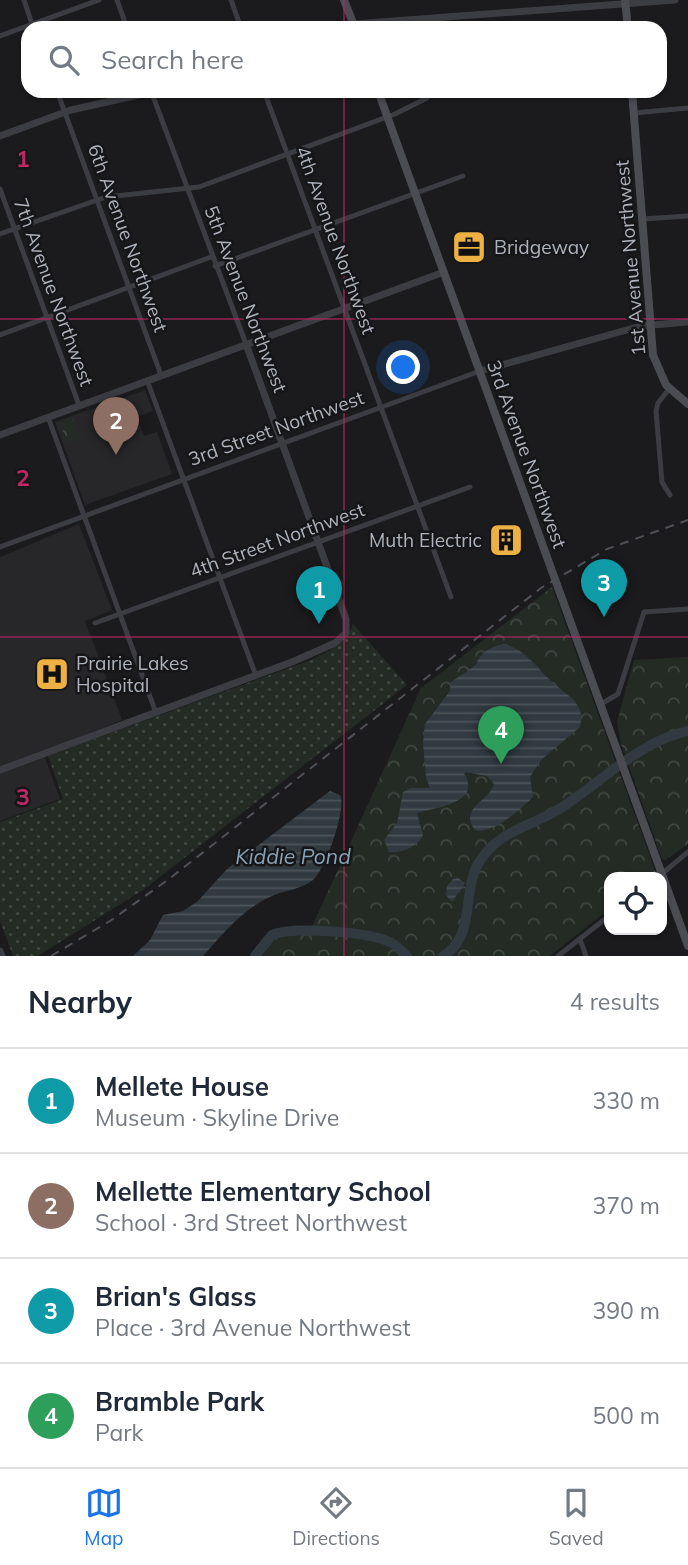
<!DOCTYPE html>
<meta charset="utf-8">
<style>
body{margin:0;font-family:Mulish,sans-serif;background:#f6f6f7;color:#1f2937}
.controls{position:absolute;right:21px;bottom:21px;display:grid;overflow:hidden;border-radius:14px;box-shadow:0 2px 5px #0004}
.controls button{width:63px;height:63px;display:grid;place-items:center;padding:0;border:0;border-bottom:2px solid #e0e1e3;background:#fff;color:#1f2937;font:35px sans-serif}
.you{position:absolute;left:404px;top:368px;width:24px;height:24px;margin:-18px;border:5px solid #fff;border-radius:50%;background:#1a73e8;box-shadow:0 0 0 10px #1a73e833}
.badge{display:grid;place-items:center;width:46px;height:46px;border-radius:50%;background:#1a73e8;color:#fff;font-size:23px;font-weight:700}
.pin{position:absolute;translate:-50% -58px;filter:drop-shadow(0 2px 4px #0008)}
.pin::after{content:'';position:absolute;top:37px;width:24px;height:21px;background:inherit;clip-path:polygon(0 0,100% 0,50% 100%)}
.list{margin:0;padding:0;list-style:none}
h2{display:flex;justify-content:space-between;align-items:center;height:91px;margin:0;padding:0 28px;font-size:30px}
h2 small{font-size:23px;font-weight:400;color:#747a83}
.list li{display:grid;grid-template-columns:46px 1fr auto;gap:21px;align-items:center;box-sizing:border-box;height:105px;padding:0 28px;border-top:2px solid #e0e1e3}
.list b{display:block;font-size:26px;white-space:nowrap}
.list p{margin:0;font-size:23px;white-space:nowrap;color:#747a83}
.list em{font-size:23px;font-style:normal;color:#747a83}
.icon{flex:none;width:38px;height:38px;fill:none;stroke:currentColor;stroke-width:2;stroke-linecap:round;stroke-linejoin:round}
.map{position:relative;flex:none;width:688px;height:956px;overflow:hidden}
.search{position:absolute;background:#fff;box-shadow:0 2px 5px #0004;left:21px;right:21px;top:21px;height:77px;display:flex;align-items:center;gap:18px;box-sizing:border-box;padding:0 24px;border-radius:21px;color:#747a83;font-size:26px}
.sheet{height:511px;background:#fff}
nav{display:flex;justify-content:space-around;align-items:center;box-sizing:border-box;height:98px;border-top:2px solid #e0e1e3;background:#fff;font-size:19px;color:#747a83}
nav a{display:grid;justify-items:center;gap:4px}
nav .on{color:#1a73e8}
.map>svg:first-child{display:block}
</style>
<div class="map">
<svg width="688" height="956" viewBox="0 0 688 956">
<defs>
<pattern id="grass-dots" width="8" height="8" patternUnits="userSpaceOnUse" patternTransform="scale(1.75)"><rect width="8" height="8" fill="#232b24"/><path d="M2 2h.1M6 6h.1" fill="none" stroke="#404742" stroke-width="1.8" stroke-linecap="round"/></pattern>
<pattern id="park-crowns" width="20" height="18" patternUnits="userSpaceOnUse" patternTransform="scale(1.75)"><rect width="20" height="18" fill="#232b24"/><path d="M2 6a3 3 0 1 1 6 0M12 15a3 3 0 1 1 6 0" fill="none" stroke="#404742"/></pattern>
<pattern id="water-rules" width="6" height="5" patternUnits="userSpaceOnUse" patternTransform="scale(1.75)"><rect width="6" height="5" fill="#313a41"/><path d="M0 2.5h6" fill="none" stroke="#4c545a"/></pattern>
</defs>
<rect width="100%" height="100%" fill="#1b1b1d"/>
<!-- built -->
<g fill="#27272a">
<polygon points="145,390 153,411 137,417 144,436 157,432 172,474 85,505 55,422"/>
<polygon points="79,524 112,610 85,621 122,720 43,752 60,799 0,821 0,557"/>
</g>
<!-- grass -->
<path fill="url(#grass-dots)" d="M353 624 407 685 143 890 38 956H13L0 921V822L63 799 48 756 311 660C328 651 347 644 353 624Z"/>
<!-- park -->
<g fill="url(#park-crowns)">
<polygon points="114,415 119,429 102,435 97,421"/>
<polygon points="73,418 80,438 67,443 60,423"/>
<path d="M552 587 656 873 650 877H609V909L550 956H255C269 933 284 928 310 931L421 688Z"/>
<polygon points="688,657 688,844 665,860 662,859 621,744 617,722 634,660"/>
</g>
<!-- water -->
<g fill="url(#water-rules)">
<path d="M506 644C529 654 532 662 549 679 563 694 587 701 580 727L541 760 530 777 533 797C521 809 492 835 475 830 458 808 489 802 494 784L487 776 466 772 464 774C483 803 434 808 417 813L423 835C418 847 402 853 389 852L384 840 397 823 403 792 411 788H430L426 778 423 743 425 724 450 691 451 682 476 665C479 653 494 644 506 644Z"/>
<path d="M330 791 340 795C347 809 325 870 313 880 302 889 285 890 272 896 244 908 223 933 203 956H133L150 940 163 915 183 911 198 901 227 869Z"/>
<polygon points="458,878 465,883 452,902 446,895 447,886 453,879"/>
</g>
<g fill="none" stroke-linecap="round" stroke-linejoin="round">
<!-- river -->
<g stroke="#313a41" stroke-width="10">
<path d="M255 956 272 935C293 926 369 932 390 942 397 945 401 951 407 956"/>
<path d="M443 956C476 937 462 892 478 864 498 830 531 827 561 808 603 781 638 742 688 731"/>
</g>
<!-- minor -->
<g stroke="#3c3d42" stroke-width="5">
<polyline points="24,0 33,27"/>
<polyline points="117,0 127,28"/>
<polyline points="231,0 241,28"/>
<polyline points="0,36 99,0"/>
<polyline points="57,91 161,375"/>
<polyline points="151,91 246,344"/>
<polyline points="264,91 451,597"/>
<polyline points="634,113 688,108"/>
<polyline points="0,189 79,405"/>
<polyline points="642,219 688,216"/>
<polyline points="0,234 106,197 199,187 395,114 427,98"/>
<polyline points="215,266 463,176"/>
<polyline points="0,335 211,257"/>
<polyline points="147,380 256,676"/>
<polyline points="669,389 658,403 656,411 662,482 670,495"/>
<polyline points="48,417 156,713"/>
<polyline points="0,547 480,371"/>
<polyline points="95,623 470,487"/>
<polyline points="601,704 618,694 644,612 688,609"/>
<polyline points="658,877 688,852"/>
<polyline points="580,939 586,956"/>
<polyline points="558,956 609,916"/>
</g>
<!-- tertiary -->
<g stroke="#3c3d42" stroke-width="7">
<polyline points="336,28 353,24 675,0"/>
<polyline points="0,136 71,110 156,91"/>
<polyline points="480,371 641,326 688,322"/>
<polyline points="0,435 444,272"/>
<polyline points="0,770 292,662 335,643 346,633 346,619 246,344"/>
<polyline points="0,951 2,956"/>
</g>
<!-- secondary -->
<g stroke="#4a4c52" stroke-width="8">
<polyline points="344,0 355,28"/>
<polyline points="625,0 628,28"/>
<polyline points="378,91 688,946"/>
<polyline points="632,91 653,355 666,385 688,404"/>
</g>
<!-- rail -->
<polyline stroke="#4f5157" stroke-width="2" stroke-dasharray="9 7" stroke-linecap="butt" points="51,956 110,921 169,879 541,588 607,549 688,520"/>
</g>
<!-- grid -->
<path fill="none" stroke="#c02765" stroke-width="2" stroke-opacity="0.55" d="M344 0V28M344 91V956M0 319H688M0 637H688"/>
<!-- icons -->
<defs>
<g id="office-square" transform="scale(1.75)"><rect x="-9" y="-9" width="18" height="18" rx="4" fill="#ecb043" stroke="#161618"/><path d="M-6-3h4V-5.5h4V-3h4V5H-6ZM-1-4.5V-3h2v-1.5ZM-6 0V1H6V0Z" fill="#111"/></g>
<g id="building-square" transform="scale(1.75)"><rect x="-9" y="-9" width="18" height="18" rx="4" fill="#ecb043" stroke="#161618"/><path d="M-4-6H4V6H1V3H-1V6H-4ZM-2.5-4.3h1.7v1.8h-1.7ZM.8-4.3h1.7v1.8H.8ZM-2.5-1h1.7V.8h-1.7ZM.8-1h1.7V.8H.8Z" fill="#111"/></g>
<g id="hospital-square" transform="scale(1.75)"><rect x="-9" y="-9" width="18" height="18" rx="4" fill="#ecb043" stroke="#161618"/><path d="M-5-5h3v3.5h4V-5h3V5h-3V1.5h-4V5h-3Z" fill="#111"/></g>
</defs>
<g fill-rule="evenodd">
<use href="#office-square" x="469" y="247"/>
<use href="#building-square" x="506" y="540"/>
<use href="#hospital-square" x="52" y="674"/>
</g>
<g text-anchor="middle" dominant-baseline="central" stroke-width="5" stroke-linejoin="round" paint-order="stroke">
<!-- street labels -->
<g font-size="19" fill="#aeb2bc" stroke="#161618">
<text transform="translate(128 238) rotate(70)">6th Avenue Northwest</text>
<text transform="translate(336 240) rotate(70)">4th Avenue Northwest</text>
<text transform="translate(630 258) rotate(-95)">1st Avenue Northwest</text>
<text transform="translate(54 292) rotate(70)">7th Avenue Northwest</text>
<text transform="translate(246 299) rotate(69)">5th Avenue Northwest</text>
<text transform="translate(276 428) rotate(-20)">3rd Street Northwest</text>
<text transform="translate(527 454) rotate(70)">3rd Avenue Northwest</text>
<text transform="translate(277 540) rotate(-20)">4th Street Northwest</text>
</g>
<!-- poi labels -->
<g font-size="19" fill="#aeb2bc" stroke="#161618" text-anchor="start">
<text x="494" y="247">Bridgeway</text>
<text x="482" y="540" text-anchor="end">Muth Electric</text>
<text x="76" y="663">Prairie Lakes<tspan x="76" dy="22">Hospital</tspan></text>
</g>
<!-- water labels -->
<g font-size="21" font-style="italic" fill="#87a0b5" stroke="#161618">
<text x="293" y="856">Kiddie Pond</text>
</g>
</g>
<g font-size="23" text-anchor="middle" font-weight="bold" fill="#c02765" stroke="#161618" stroke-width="5" stroke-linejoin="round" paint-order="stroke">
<text x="23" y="167">1</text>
<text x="23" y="486">2</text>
<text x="23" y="805">3</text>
</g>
</svg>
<div class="controls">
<button><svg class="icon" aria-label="locate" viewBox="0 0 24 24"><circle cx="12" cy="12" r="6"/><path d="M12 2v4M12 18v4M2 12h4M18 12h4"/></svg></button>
</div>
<div class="you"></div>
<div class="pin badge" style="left:319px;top:624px;background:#0f9aa8">1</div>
<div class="pin badge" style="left:116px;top:455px;background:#8d6e63">2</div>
<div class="pin badge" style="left:604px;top:617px;background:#0f9aa8">3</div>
<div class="pin badge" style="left:501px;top:764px;background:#2e9e5b">4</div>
<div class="search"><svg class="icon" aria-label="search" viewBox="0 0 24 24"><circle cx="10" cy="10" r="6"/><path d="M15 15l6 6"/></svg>Search here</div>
</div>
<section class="sheet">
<h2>Nearby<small>4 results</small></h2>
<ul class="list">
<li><span class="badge" style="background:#0f9aa8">1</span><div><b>Mellete House</b><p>Museum · Skyline Drive</p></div><em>330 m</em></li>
<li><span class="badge" style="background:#8d6e63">2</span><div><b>Mellette Elementary School</b><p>School · 3rd Street Northwest</p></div><em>370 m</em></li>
<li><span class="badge" style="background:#0f9aa8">3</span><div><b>Brian's Glass</b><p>Place · 3rd Avenue Northwest</p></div><em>390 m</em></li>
<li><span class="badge" style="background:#2e9e5b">4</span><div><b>Bramble Park</b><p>Park</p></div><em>500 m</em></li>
</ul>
</section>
<nav>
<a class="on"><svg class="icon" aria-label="map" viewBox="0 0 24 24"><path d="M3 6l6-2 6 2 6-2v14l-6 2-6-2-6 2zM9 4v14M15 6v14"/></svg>Map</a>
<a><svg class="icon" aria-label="directions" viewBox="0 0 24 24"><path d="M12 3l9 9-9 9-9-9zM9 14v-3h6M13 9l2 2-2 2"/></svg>Directions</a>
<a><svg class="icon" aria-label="saved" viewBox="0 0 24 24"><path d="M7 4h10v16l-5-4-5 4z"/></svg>Saved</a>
</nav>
